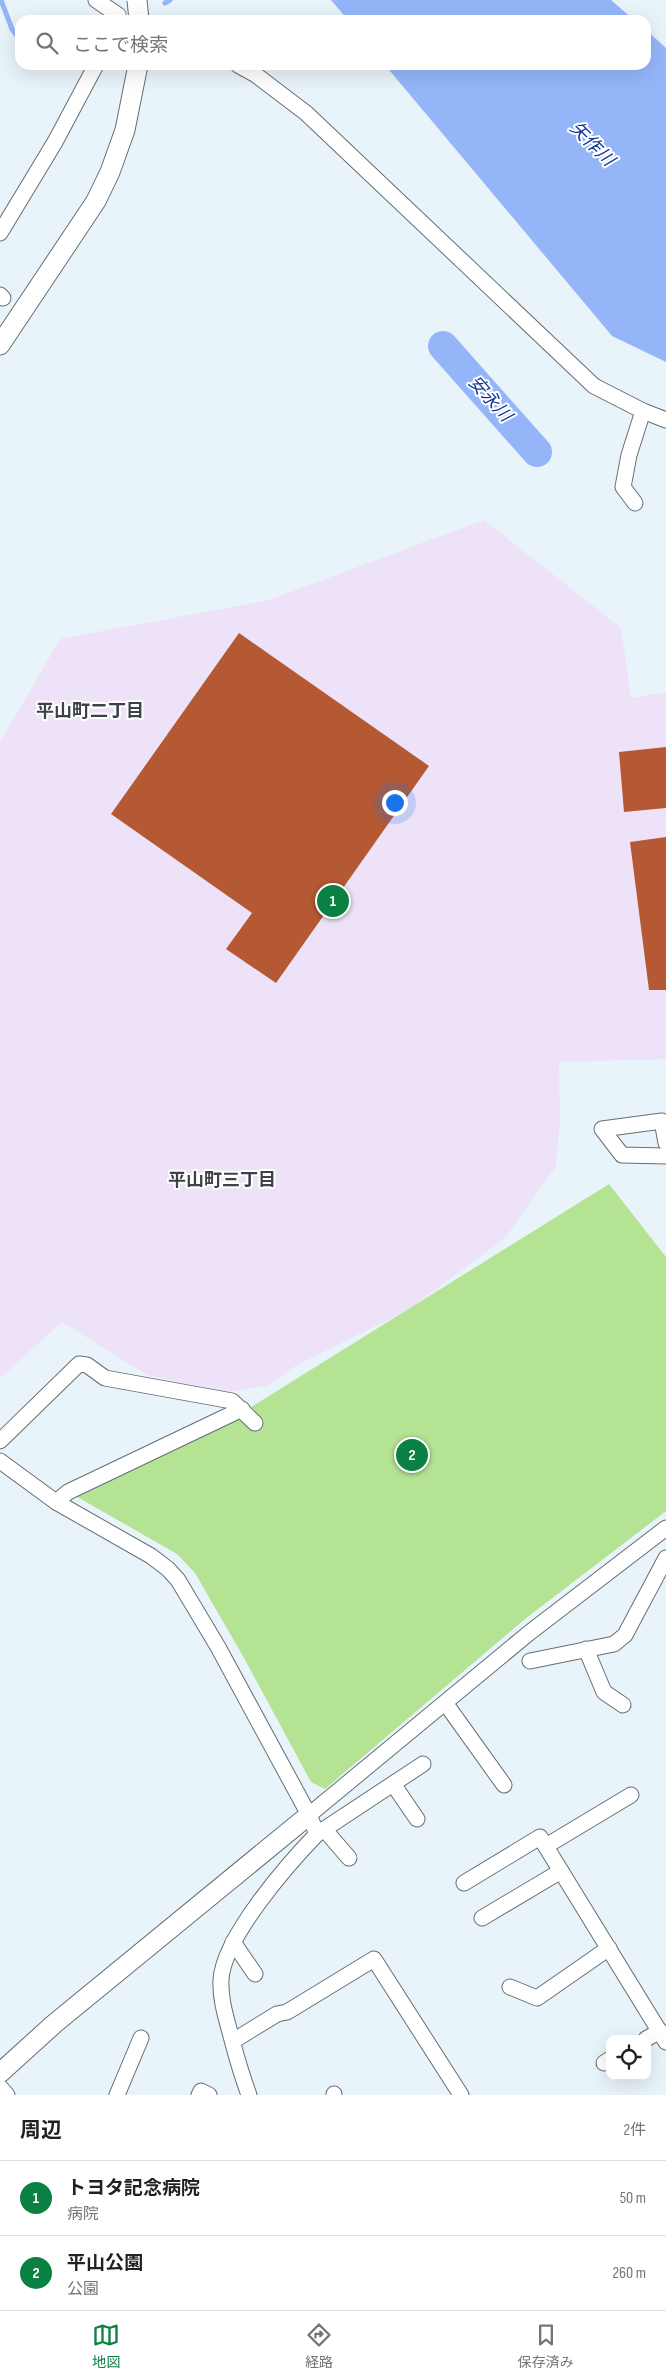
<!DOCTYPE html>
<html lang="ja">
<meta charset="utf-8">
<style>
body{margin:0;font-family:"Sofia Sans Condensed","Noto Sans JP",sans-serif;background:#f2f2f2;color:#202124}
.controls{position:absolute;right:15px;bottom:15px;display:grid;overflow:hidden;border-radius:10px;box-shadow:0 5px 20px #0002}
.controls button{width:45px;height:45px;display:grid;place-items:center;padding:0;border:0;border-bottom:1px solid #e0e0e0;background:#fff;color:#202124;font:25px sans-serif}
.you{position:absolute;left:394px;top:802px;width:18px;height:18px;margin:-12px;border:4px solid #fff;border-radius:50%;background:#1a73e8;box-shadow:0 0 0 8px #1a73e833}
.badge{display:grid;place-items:center;width:32px;height:32px;border-radius:50%;background:#0b8043;color:#fff;font-size:16px;font-weight:700}
.pin{position:absolute;translate:-50% -50%;border:2px solid #fff;box-shadow:0 1px 5px #0006}
.list{margin:0;padding:0;list-style:none}
h2{display:flex;justify-content:space-between;align-items:center;height:65px;margin:0;padding:0 20px;font-size:21px}
h2 small{font-size:16px;font-weight:400;color:#757577}
.list li{display:grid;grid-template-columns:32px 1fr auto;gap:15px;align-items:center;box-sizing:border-box;height:75px;padding:0 20px;border-top:1px solid #e0e0e0}
.list b{display:block;font-size:19px;white-space:nowrap}
.list p{margin:0;font-size:16px;white-space:nowrap;color:#757577}
.list em{font-size:16px;font-style:normal;color:#757577}
.icon{flex:none;width:28px;height:28px;fill:none;stroke:currentColor;stroke-width:2;stroke-linecap:round;stroke-linejoin:round}
.map{position:relative;flex:none;width:666px;height:2095px;overflow:hidden}
.search{position:absolute;background:#fff;box-shadow:0 5px 20px #0002;left:15px;right:15px;top:15px;height:55px;display:flex;align-items:center;gap:12px;box-sizing:border-box;padding:0 18px;border-radius:15px;color:#757577;font-size:19px}
.sheet{height:215px;background:#fff}
nav{display:flex;justify-content:space-around;align-items:center;box-sizing:border-box;height:70px;border-top:1px solid #e0e0e0;background:#fff;font-size:14px;color:#757577}
nav a{display:grid;justify-items:center;gap:2px}
nav .on{color:#0b8043}
.map>svg:first-child{display:block}
</style>
<div class="map">
<svg width="666" height="2095" viewBox="0 0 666 2095">
<rect width="100%" height="100%" fill="#e9f3fa"/>
<!-- medical -->
<polygon fill="#ede2f7" points="484,520 621,628 631,698 666,692 666,1059 559,1062 560,1120 556,1166 506,1237 408,1310 297,1365 268,1386 228,1392 147,1375 62,1322 0,1378 0,742 60,639 269,600"/>
<!-- green -->
<polygon fill="#b5e394" points="609,1184 666,1257 666,1511 525,1619 325,1789 311,1782 244,1658 195,1573 177,1554 74,1495 240,1414"/>
<!-- water -->
<g fill="#94b6f9">
<polygon points="331,0 611,0 634,20 348,20"/>
<polygon points="646,30 666,48 666,362 612,336 385,65 646,65"/>
</g>
<g fill="none" stroke-linecap="round" stroke-linejoin="round">
<!-- stream -->
<g stroke="#94b6f9" stroke-width="5">
<polyline points="1,0 12,29 20,40"/>
<polyline points="165,3 170,0"/>
</g>
<!-- river -->
<polyline stroke="#94b6f9" stroke-width="30" points="443,346 537,452"/>
</g>
<!-- building -->
<g fill="#b45933">
<polygon points="239,633 429,766 276,983 226,949 252,913 111,814"/>
<polygon points="666,747 666,808 624,812 619,752"/>
<polygon points="666,837 666,990 649,990 630,842"/>
</g>
<g fill="none" stroke-linecap="round" stroke-linejoin="round">
<!-- minor casing -->
<g stroke="#666e75" stroke-width="17">
<g id="minor">
<polyline points="96,0 118,15 116,20"/>
<polyline points="238,65 256,75 306,113 594,386 643,411 666,420"/>
<polyline points="0,233 55,142 96,65"/>
<polyline points="0,295 3,298"/>
<polyline points="635,503 623,487 629,455 643,411"/>
<polyline points="666,1143 662,1121 602,1129 622,1155 666,1156"/>
<polyline points="0,1441 79,1364 87,1365 105,1378 232,1401 255,1423"/>
<path d="M0 1461 56 1502 151 1556 168 1569 178 1580 218 1647 309 1815 317 1834C288 1864 223 1938 221 1980 220 2001 227 2020 232 2040 237 2059 242 2076 249 2095"/>
<polyline points="56,1502 68,1492 242,1409"/>
<polyline points="586,1649 604,1692 623,1705"/>
<polyline points="530,1661 614,1644 625,1635 666,1558"/>
<polyline points="446,1704 504,1785"/>
<polyline points="393,1784 417,1819"/>
<polyline points="309,1815 529,1633 666,1528"/>
<polyline points="324,1829 349,1858"/>
<polyline points="317,1834 423,1764"/>
<polyline points="546,1846 631,1795"/>
<polyline points="464,1883 540,1837 666,2042"/>
<polyline points="482,1918 561,1871"/>
<polyline points="233,1942 255,1974"/>
<polyline points="510,1987 537,1998 609,1948"/>
<polyline points="646,2039 660,2031"/>
<polyline points="233,2041 277,2014 287,2012 374,1959 461,2095"/>
<polyline points="604,2063 610,2059"/>
<polyline points="0,2087 7,2095"/>
<polyline points="334,2094 334,2095"/>
<polyline points="117,2095 141,2038"/>
<polyline points="199,2095 201,2091 209,2095"/>
</g>
</g>
<!-- tertiary casing -->
<g stroke="#666e75" stroke-width="21">
<g id="tertiary">
<polyline points="0,345 96,201 110,172 125,130 138,65"/>
<polyline points="0,2073 54,2024 309,1815"/>
</g>
</g>
<!-- minor -->
<use href="#minor" stroke="#fff" stroke-width="15"/>
<!-- tertiary -->
<use href="#tertiary" stroke="#fff" stroke-width="19"/>
<!-- tertiary-bridge casing -->
<g stroke="#666e75" stroke-width="21" stroke-linecap="butt">
<polyline id="tertiary-bridge" points="137,0 139,20"/>
</g>
<!-- tertiary-bridge -->
<use href="#tertiary-bridge" stroke="#fff" stroke-width="19"/>
</g>
<g text-anchor="middle" dominant-baseline="central" stroke-width="4" stroke-linejoin="round" paint-order="stroke">
<!-- water labels -->
<g font-size="18" font-style="italic" fill="#123896" stroke="#fff">
<text transform="translate(592 144) rotate(45)">矢作川</text>
<text transform="translate(490 399) rotate(48)">安永川</text>
</g>
<!-- neighbourhood labels -->
<g font-size="18" font-weight="bold" fill="#3b4349" stroke="#fff">
<text x="90" y="711">平山町二丁目</text>
<text x="222" y="1180">平山町三丁目</text>
</g>
</g>
</svg>
<div class="controls">
<button><svg class="icon" aria-label="locate" viewBox="0 0 24 24"><circle cx="12" cy="12" r="6"/><path d="M12 2v4M12 18v4M2 12h4M18 12h4"/></svg></button>
</div>
<div class="you"></div>
<div class="pin badge" style="left:333px;top:901px">1</div>
<div class="pin badge" style="left:412px;top:1455px">2</div>
<div class="search"><svg class="icon" aria-label="search" viewBox="0 0 24 24"><circle cx="10" cy="10" r="6"/><path d="M15 15l6 6"/></svg>ここで検索</div>
</div>
<section class="sheet">
<h2>周辺<small>2件</small></h2>
<ul class="list">
<li><span class="badge">1</span><div><b>トヨタ記念病院</b><p>病院</p></div><em>50 m</em></li>
<li><span class="badge">2</span><div><b>平山公園</b><p>公園</p></div><em>260 m</em></li>
</ul>
</section>
<nav>
<a class="on"><svg class="icon" aria-label="map" viewBox="0 0 24 24"><path d="M3 6l6-2 6 2 6-2v14l-6 2-6-2-6 2zM9 4v14M15 6v14"/></svg>地図</a>
<a><svg class="icon" aria-label="directions" viewBox="0 0 24 24"><path d="M12 3l9 9-9 9-9-9zM9 14v-3h6M13 9l2 2-2 2"/></svg>経路</a>
<a><svg class="icon" aria-label="saved" viewBox="0 0 24 24"><path d="M7 4h10v16l-5-4-5 4z"/></svg>保存済み</a>
</nav>
